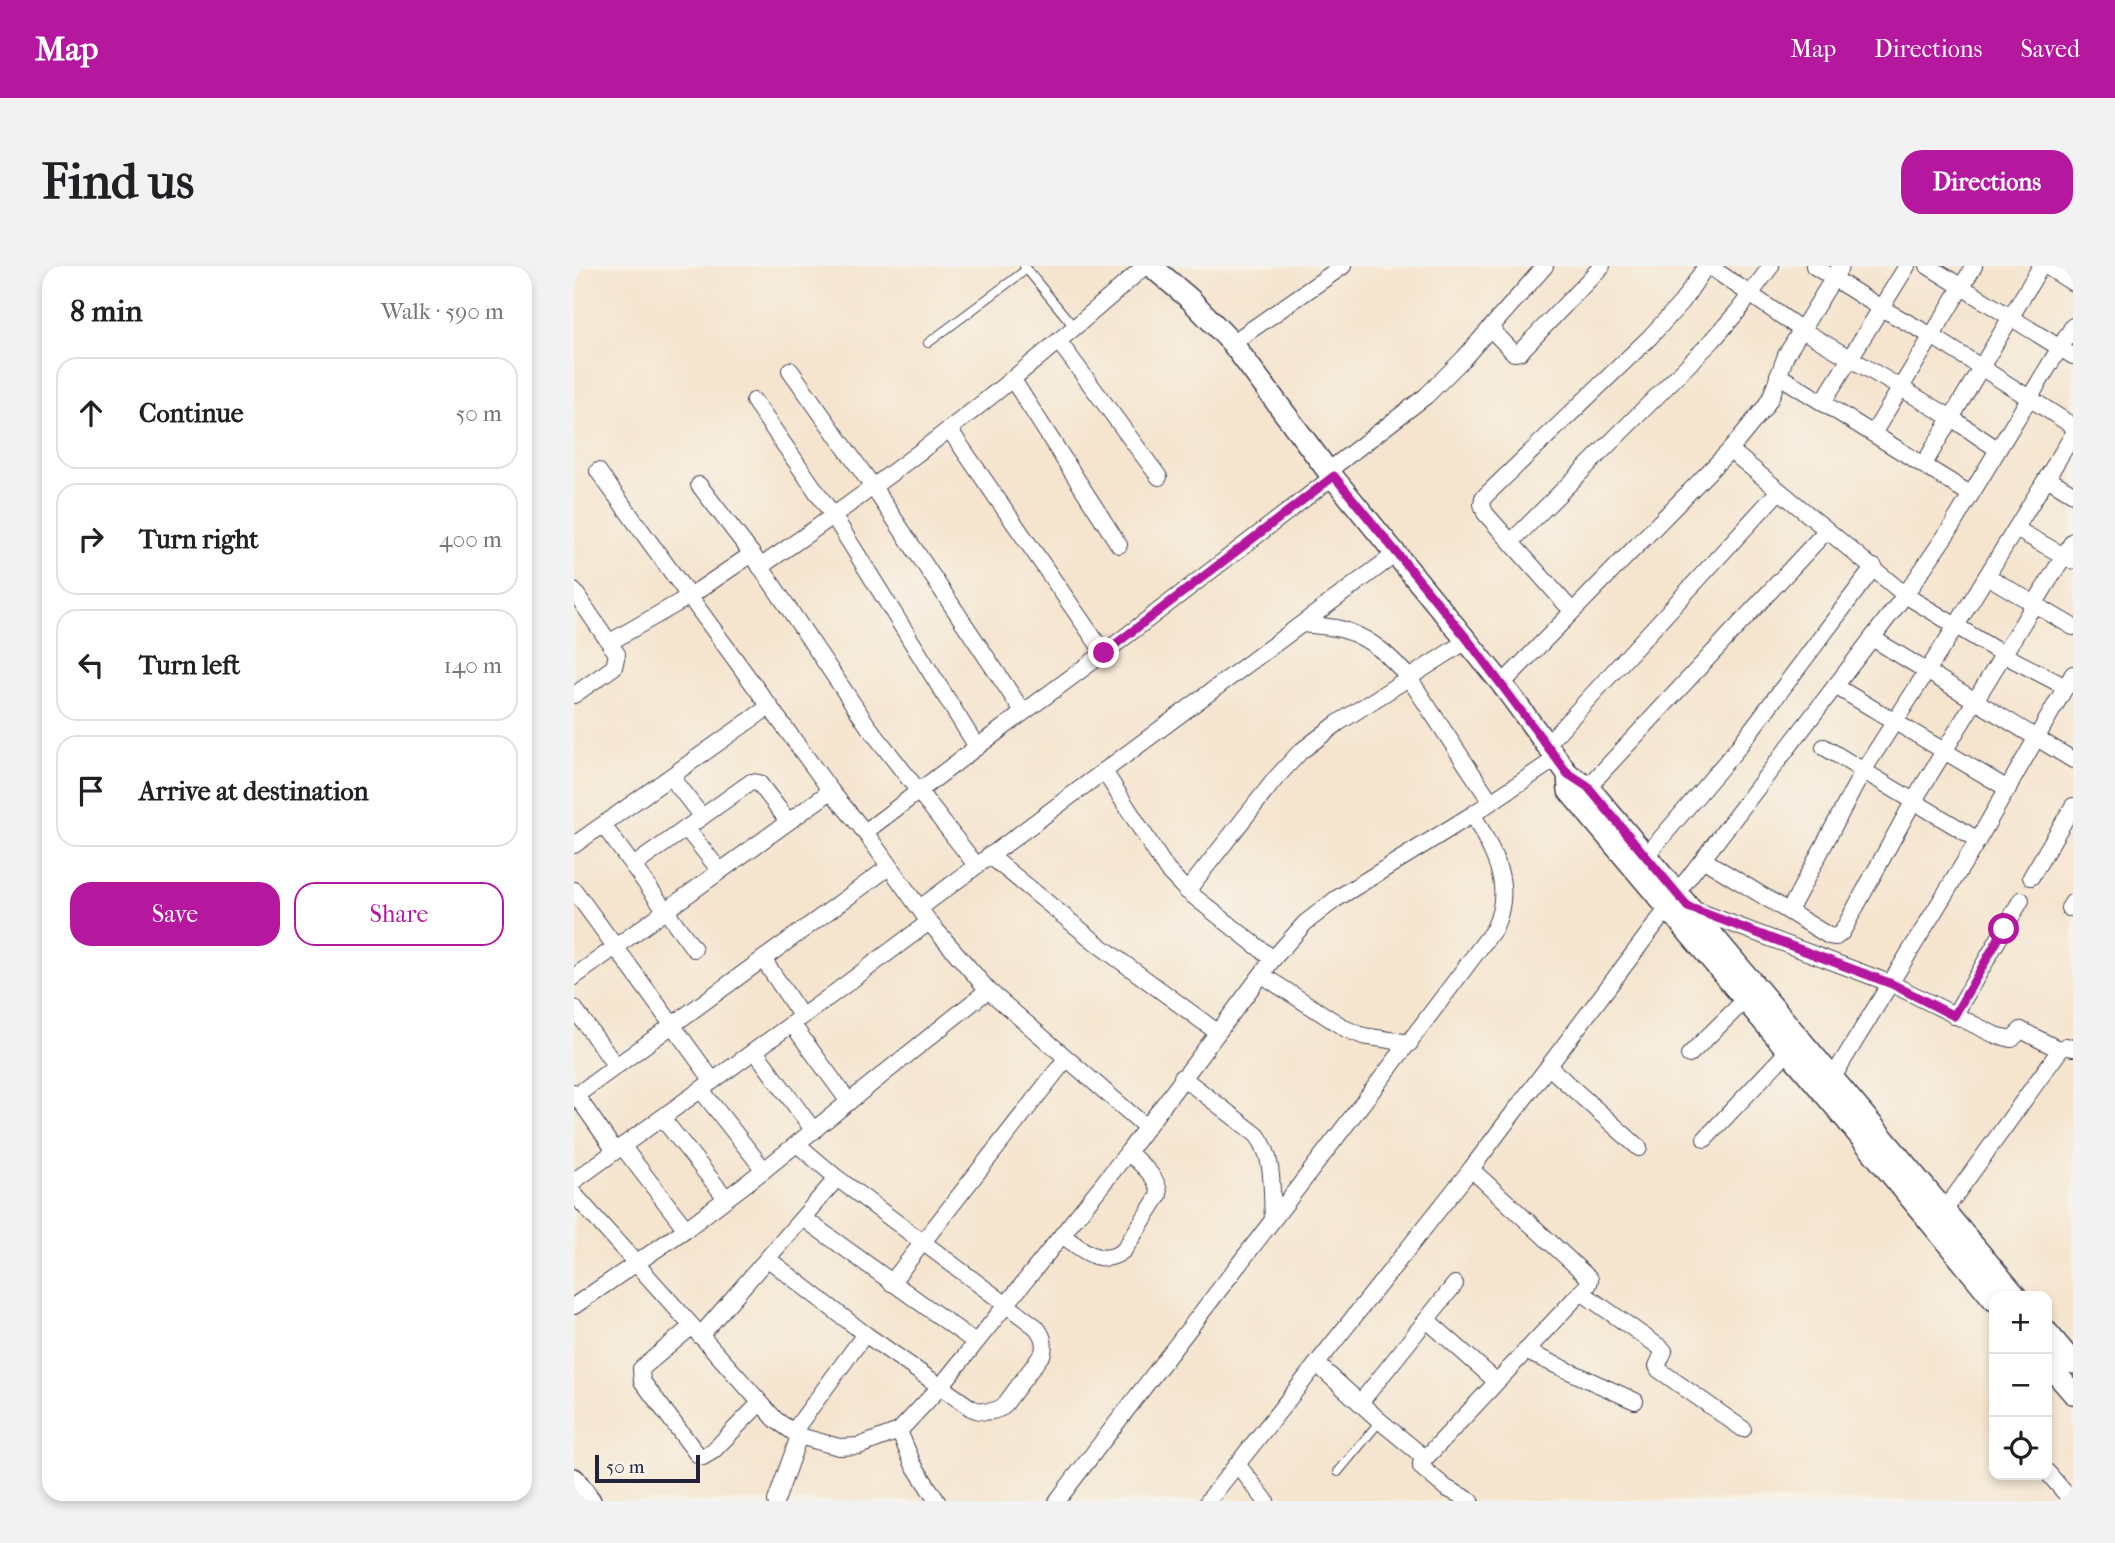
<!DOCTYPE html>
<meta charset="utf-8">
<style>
body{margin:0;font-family:"IM FELL French Canon",serif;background:#f2f2f2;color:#202124}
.controls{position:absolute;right:21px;bottom:21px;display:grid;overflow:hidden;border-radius:14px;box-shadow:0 4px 10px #0003}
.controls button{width:63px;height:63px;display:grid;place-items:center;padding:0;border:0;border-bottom:2px solid #e0e0e0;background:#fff;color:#202124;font:35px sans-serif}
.scale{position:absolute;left:21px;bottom:18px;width:105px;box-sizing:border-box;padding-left:7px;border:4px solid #22223b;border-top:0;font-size:19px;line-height:24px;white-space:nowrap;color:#22223b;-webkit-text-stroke:5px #f7f3e8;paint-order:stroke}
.stop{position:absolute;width:21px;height:21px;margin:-16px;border:5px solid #b5179e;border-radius:50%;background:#fff}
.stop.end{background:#b5179e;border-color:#fff;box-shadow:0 2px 7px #0008}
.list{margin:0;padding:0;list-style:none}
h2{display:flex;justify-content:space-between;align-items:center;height:91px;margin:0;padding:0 28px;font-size:30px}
h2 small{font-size:23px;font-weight:400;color:#757577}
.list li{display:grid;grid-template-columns:46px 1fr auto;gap:21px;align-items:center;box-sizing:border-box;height:112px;margin:0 14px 14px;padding:0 14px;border:2px solid #e0e0e0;border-radius:21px}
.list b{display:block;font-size:26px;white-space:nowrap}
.list em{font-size:23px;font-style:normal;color:#757577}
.actions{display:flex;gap:14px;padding:21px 28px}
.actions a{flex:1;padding:16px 0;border:2px solid #b5179e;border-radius:21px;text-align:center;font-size:24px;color:#b5179e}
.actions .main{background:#b5179e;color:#fff}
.icon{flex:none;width:38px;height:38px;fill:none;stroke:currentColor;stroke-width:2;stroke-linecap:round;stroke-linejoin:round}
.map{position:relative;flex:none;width:1499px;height:1235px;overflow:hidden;border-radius:21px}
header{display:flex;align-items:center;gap:42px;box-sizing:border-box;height:98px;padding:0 35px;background:#b5179e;color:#fff}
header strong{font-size:33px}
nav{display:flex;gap:38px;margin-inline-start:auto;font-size:24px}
.intro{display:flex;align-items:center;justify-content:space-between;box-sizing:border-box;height:168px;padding:0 42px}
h1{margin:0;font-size:49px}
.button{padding:18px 32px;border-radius:21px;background:#b5179e;color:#fff;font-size:24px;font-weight:700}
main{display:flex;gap:42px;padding:0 42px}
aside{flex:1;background:#fff;border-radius:21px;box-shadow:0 4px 10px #0003}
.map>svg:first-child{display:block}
</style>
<header>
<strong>Map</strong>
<nav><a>Map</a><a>Directions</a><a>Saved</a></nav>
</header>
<div class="intro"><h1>Find us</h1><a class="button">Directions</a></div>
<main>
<aside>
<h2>8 min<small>Walk · 590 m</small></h2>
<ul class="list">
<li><svg class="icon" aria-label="ahead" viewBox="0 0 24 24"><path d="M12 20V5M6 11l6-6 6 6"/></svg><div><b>Continue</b></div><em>50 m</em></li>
<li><svg class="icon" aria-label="right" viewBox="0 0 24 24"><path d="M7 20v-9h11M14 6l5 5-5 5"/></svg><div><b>Turn right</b></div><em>400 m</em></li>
<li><svg class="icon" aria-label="left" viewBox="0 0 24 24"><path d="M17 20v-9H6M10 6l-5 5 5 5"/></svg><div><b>Turn left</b></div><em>140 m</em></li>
<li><svg class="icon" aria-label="arrive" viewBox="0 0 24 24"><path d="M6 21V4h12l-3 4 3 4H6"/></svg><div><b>Arrive at destination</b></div></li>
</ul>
<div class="actions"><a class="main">Save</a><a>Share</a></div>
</aside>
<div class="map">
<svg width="1499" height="1235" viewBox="0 0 1499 1235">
<rect width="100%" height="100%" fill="#f7f3e8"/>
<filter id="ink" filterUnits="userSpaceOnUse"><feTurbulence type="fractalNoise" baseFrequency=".0143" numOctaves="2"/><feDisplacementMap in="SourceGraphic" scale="14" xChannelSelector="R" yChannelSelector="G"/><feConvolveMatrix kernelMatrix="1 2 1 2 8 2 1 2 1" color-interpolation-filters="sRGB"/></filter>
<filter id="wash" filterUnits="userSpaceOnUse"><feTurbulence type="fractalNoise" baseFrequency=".00686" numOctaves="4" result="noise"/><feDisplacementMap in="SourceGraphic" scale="28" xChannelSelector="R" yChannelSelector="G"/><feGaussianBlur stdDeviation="1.57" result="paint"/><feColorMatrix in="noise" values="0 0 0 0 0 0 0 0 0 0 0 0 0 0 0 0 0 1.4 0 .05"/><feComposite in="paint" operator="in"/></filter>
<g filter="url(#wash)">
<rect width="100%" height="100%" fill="#f5e4ce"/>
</g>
<g filter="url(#ink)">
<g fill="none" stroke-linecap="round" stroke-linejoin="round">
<!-- service casing -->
<g stroke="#423f51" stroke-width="10">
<g id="service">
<polyline points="450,0 501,62"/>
<polyline points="354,77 453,3"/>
<polyline points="764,1206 806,1155"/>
</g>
</g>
<!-- minor casing -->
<g stroke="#423f51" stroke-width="18">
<g id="minor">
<polyline points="1135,0 1228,64 1376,151 1423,183"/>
<polyline points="1240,0 1307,42 1358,70 1499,160"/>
<polyline points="1354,0 1499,90"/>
<polyline points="1472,0 1499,17"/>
<polyline points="916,62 940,87 946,86 1028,0"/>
<polyline points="485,76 585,211"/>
<polyline points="658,77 769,0"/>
<polyline points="216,104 299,221 449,446"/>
<polyline points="1204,109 1396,228"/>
<polyline points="439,114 545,279"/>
<polyline points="180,135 260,251 403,481"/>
<polyline points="1249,136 1333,0"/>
<polyline points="375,163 530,387"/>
<polyline points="1300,166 1400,0"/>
<polyline points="1156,184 1253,264"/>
<polyline points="1350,198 1467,0"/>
<polyline points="24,205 257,525 291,566 355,656 414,724 572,861"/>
<polyline points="754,205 852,130 890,92 971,0"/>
<polyline points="1473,212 1499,228"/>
<polyline points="125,219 178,288 294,460 402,599"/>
<polyline points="1442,263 1499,295"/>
<polyline points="937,276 1139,74 1164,45 1197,0"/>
<path d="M186 301C321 209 449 109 571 0"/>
<polyline points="1413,310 1499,361"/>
<polyline points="0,325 43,388 40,401 0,429"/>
<polyline points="998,345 911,247 908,238 909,232 1076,71 1108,36 1132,0"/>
<path d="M729 358C743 360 760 360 773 365 799 374 818 392 835 412L917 536"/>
<polyline points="1298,372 1499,494"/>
<polyline points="36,376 116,330 178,288"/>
<polyline points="928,418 1156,184 1191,141 1197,131 1212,89 1267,0"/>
<polyline points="1261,420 1434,523"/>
<polyline points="973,478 1205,225"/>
<polyline points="1250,481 1404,574"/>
<polyline points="530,505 593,604 613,625 699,693"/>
<polyline points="97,511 128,551"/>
<polyline points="1014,521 1253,264 1331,329 1430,389 1492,421"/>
<polyline points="29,559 120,683"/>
<polyline points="112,562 146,605"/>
<polyline points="291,566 403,481 530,387 760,210"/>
<polyline points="0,579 196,440"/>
<polyline points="415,589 525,679 643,766"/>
<polyline points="1071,591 1162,484 1300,301"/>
<polyline points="1130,594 1255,670 1262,671 1268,666 1339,536 1499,275"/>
<polyline points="59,600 177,516 185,517 214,555"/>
<polyline points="1457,611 1499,540"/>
<polyline points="0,624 139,815"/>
<polyline points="613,625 702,512 726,486 764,457 894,374"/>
<polyline points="1102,628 1331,329 1376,263 1499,60"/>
<polyline points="346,642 823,287"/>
<polyline points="1116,642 1318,718 1421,769 1438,773 1447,764 1486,784"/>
<polyline points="1495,642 1499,636"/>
<polyline points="1215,645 1289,505 1382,360 1499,169"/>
<polyline points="189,693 228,751"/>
<polyline points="688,709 772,763 789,770 836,777"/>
<polyline points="0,711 257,525"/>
<polyline points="0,742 41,799"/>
<polyline points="1380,750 1447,634"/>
<polyline points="218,758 275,836"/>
<polyline points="181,785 240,865"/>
<polyline points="1115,789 1171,734"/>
<polyline points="975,801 1065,882"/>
<path d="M608 811 683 869C701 892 697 924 699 952"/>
<polyline points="1259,811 1404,574 1499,408"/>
<polyline points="127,824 190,904"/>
<polyline points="0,826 41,885"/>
<polyline points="0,831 315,601"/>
<polyline points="88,852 152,932"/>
<polyline points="1131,873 1214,785"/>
<polyline points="48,880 112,963"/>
<polyline points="897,903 1016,1013 1015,1018 1007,1026 847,1197 847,1201 872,1222 897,1235"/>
<polyline points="0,915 259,728 355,656"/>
<polyline points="0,928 202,1154 225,1170 265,1181 285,1180 325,1165 367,1120 488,969 554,886 699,693 731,657 762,633 899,548 983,492"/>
<polyline points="1370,945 1486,784 1492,780 1499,782"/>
<polyline points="229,952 401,1076"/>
<path d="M488 969C508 983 527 1003 550 984L585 929C585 911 566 898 554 886"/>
<path d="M194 993 291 1068 397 1142C409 1147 417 1147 429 1141L469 1087C471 1076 469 1070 462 1061L263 912 223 878"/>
<polyline points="317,1017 492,793"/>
<polyline points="1007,1026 1087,1082 1090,1085 1083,1100 1085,1104 1169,1163"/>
<polyline points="0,1040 112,963 190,904 414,724"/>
<polyline points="853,1054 922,1115"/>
<polyline points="117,1061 67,1103 68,1115 123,1188 129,1191 139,1185 186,1137"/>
<polyline points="126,1070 263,912"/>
<polyline points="951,1085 1061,1135"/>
<polyline points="743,1098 806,1155 851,1192"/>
<polyline points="786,1137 881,1018"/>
<polyline points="325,1165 339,1198 363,1235"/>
<polyline points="219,1166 291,1068"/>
<polyline points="663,1198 692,1235"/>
<polyline points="1473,1206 1498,1235"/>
<polyline points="202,1235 225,1170"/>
<path d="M483 1235C628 1044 777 856 920 663 941 618 919 588 899 548"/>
<polyline points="634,1235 897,903 1093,643"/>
</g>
</g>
<!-- tertiary casing -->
<g stroke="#423f51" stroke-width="24">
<g id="tertiary">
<polyline points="577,0 616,33 658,77 754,205 928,418 994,508 1014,521 1442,1030"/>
<polyline points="994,508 995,525 1270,851 1420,1034"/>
<polyline points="1473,1066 1499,1097"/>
<polyline points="1473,1097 1499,1127"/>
<polyline points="0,1213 16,1235"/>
</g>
</g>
<!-- service -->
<use href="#service" stroke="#fff" stroke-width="8"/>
<!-- minor -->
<use href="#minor" stroke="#fff" stroke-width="16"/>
<!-- tertiary -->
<use href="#tertiary" stroke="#fff" stroke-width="21"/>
</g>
</g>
<g fill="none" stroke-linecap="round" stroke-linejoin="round" filter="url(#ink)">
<!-- route -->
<polyline stroke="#b5179e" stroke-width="9" points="530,387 760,210 894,374 994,508 1014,521 1114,641 1318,718 1380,750 1430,663"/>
</g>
</svg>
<div class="controls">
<button>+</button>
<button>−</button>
<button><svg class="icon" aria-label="locate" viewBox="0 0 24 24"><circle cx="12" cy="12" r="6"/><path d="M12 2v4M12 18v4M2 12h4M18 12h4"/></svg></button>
</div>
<div class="scale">50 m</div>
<div class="stop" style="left:1430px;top:663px"></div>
<div class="stop end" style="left:530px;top:387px"></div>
</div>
</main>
